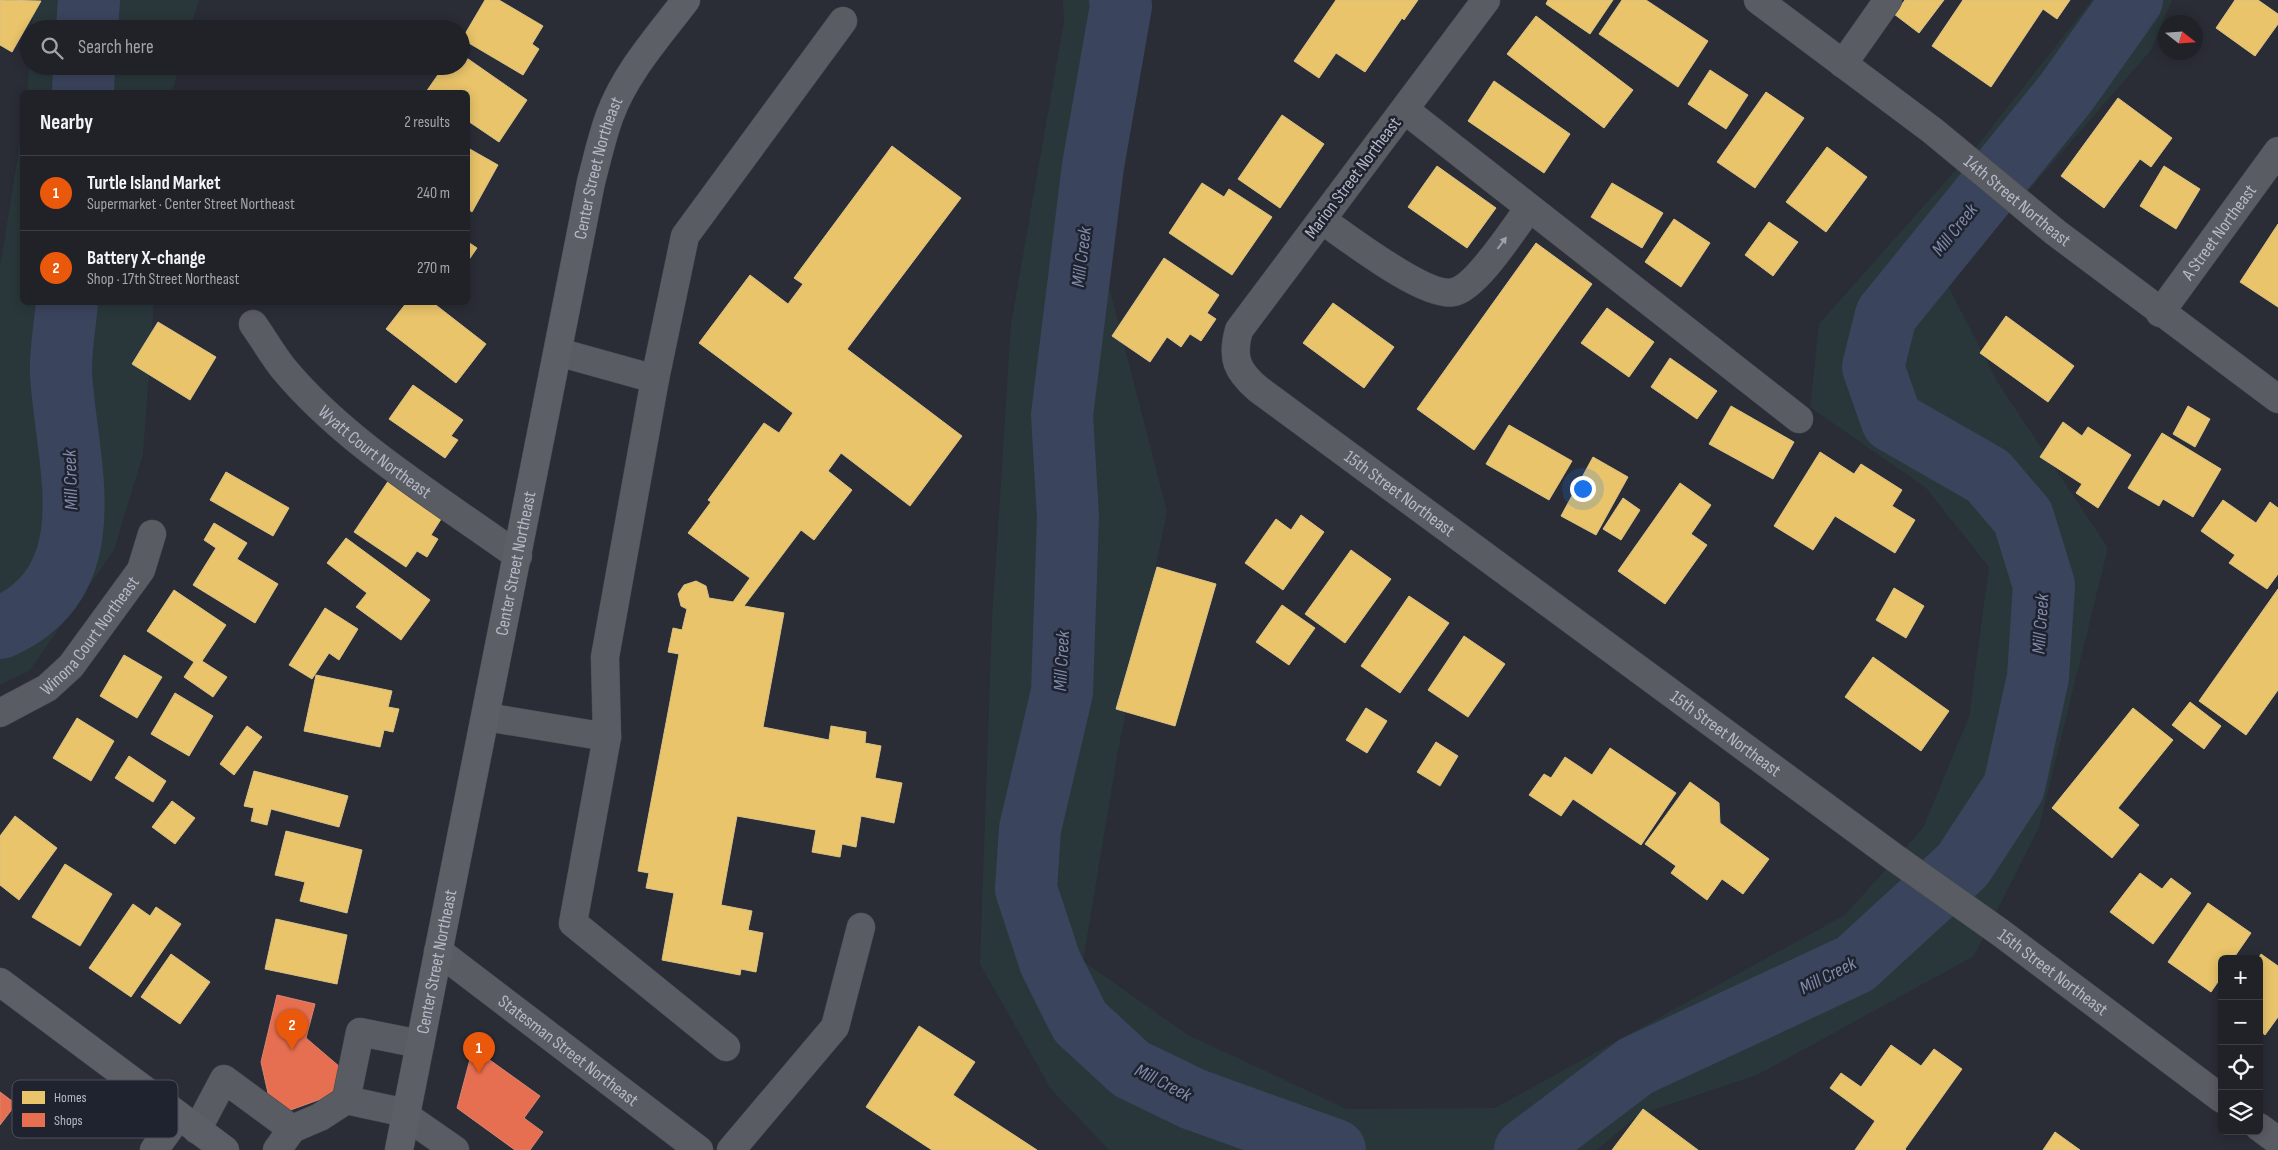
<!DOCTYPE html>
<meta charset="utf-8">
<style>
body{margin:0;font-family:"Sofia Sans Condensed",sans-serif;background:#282a30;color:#f1f3f6}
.controls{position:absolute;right:15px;bottom:15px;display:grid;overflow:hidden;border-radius:8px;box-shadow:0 2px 12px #0003}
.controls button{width:45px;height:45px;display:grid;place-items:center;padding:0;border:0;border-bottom:1px solid #3d3f45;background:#202228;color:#f1f3f6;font:25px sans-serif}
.compass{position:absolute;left:2158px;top:15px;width:45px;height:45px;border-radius:50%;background:#202228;box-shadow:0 2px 12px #0003;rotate:107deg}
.you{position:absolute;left:1582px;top:488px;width:18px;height:18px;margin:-12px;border:4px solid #fff;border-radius:50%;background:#1a73e8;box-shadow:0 0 0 8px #1a73e833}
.badge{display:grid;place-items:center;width:32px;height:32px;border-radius:50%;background:#ea580c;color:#fff;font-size:16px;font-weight:700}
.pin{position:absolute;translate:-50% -41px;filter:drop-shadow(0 1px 2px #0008)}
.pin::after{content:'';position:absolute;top:26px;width:18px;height:15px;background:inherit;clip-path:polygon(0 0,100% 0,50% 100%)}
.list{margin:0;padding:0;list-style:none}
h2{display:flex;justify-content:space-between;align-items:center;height:65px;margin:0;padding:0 20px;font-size:21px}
h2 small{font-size:16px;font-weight:400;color:#a2a4a8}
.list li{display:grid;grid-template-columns:32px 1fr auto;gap:15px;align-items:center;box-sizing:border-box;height:75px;padding:0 20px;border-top:1px solid #3d3f45}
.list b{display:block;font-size:19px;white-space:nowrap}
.list p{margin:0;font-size:16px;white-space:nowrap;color:#a2a4a8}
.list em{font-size:16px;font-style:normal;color:#a2a4a8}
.icon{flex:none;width:28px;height:28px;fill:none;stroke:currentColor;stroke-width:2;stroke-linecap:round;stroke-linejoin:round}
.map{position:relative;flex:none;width:2278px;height:1150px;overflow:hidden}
.search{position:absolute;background:#202228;box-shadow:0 2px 12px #0003;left:20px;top:20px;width:450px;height:55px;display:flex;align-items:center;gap:12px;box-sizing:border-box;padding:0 18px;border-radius:28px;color:#a2a4a8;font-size:19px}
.panel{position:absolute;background:#202228;box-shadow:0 2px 12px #0003;left:20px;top:90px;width:450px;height:215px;border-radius:8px}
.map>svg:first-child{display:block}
</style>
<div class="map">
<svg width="2278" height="1150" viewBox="0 0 2278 1150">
<rect width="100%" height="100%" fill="#2a2d36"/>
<!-- green -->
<g fill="#29373b">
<polygon points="34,0 199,0 190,29 32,29"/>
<polygon points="1063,0 1129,0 1107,279 1167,511 1118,750 1083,961 1188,1035 1347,1109 1495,1108 1845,915 1923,828 1969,717 1989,567 1926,488 1810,407 1819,324 1977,146 2092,0 2172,0 2151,50 1947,284 1998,383 2108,548 2039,827 1974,956 1759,1074 1638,1115 1597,1150 1109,1150 1051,1089 980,964 992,621 1011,324 1064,21"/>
<polygon points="29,66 179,66 172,92 27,92"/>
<polygon points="22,131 22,302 154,303 143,454 114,550 29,671 0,685 0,267"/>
</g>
<!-- homes -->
<g fill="#e9c46a" stroke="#d9c186">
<polygon points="0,0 41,1 12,52 0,45"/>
<polygon points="485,0 499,0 543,26 532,44 539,49 523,75 462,39"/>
<polygon points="1336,0 1418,0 1404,20 1402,18 1365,72 1336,53 1319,78 1294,61"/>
<polygon points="1548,0 1613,0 1590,34 1546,4"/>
<polygon points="1622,0 1646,0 1708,41 1678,87 1599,34"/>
<polygon points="1905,0 1944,0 1919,33 1894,14"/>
<polygon points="1963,0 2070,0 2057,19 2043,9 1991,87 1932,46"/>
<polygon points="2235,0 2258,0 2278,14 2278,24 2255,56 2216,28"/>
<polygon points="1536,16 1633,90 1604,128 1507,54"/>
<polygon points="461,54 527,100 499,142 468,121 468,92 426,92 444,66 461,66"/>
<polygon points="1710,70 1748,95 1726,129 1688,104"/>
<polygon points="1494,81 1570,134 1544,173 1468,121"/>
<polygon points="1766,92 1804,118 1755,188 1717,162"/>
<polygon points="2118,98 2172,138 2151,167 2140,159 2104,208 2061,176"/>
<polygon points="1282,115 1324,144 1280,208 1238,179"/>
<polygon points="892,146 961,198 847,349 962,436 910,506 841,453 828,471 852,490 814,540 801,530 744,606 784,613 763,727 829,740 831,726 866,732 865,743 881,746 875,778 902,783 894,823 861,816 856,847 842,844 840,857 812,852 816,830 737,816 721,905 752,911 748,930 763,933 756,972 741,969 740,975 662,960 674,893 646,888 649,873 638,871 679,654 668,652 673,628 682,630 687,609 681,606 678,594 684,585 696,581 706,586 709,598 733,602 750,578 688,533 711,502 708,500 764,423 779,433 793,413 699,343 750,275 788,304 803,284 794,278"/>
<polygon points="1827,147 1867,177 1826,232 1786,202"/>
<polygon points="468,148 498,165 472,212 468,209"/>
<polygon points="1437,166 1496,208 1467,248 1408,207"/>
<polygon points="2164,166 2200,189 2176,229 2140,206"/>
<polygon points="1202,183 1224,197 1229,189 1272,217 1232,275 1169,233"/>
<polygon points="1612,183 1663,213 1642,248 1591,217"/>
<polygon points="1674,219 1710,243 1681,287 1645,262"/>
<polygon points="1769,222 1798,242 1773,276 1745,255"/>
<polygon points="2278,224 2278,307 2240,282"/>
<polygon points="468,242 477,248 468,261"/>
<polygon points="1536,243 1592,284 1474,450 1417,409"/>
<polygon points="1164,258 1219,295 1207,313 1216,319 1201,341 1190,334 1181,347 1167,337 1150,362 1112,336"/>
<polygon points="407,302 432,302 486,344 456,383 386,329"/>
<polygon points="1333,303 1394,347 1364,388 1303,343"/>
<polygon points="1607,308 1654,342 1629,377 1581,343"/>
<polygon points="2006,316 2074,366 2048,402 1980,353"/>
<polygon points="158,322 216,357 190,400 132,364"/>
<polygon points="1670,358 1717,391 1697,419 1651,387"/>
<polygon points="413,385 463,420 451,436 458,440 445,458 389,419"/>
<polygon points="1731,406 1794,442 1773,479 1709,444"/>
<polygon points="2188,406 2210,419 2195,447 2173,434"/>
<polygon points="2063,422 2082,436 2088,427 2131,455 2098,508 2076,493 2082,484 2040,457"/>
<polygon points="1509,425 1572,461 1549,500 1486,464"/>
<polygon points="2162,433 2221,469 2193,517 2163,499 2159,506 2128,488"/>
<polygon points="1820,452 1854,474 1861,464 1902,490 1892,506 1915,520 1895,553 1835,516 1813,550 1774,526"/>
<polygon points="1593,457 1628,477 1596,535 1561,516"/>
<polygon points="226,472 289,508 273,536 210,500"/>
<polygon points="389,480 443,516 431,535 438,539 427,557 417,551 406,567 354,532"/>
<polygon points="1680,483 1711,505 1691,534 1707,545 1665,604 1618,571"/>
<polygon points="1623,498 1640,510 1621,540 1603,529"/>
<polygon points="2223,500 2256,523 2270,502 2278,508 2278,574 2267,589 2229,563 2235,555 2201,531"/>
<polygon points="1301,515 1324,532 1283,590 1245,563 1276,519 1291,530"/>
<polygon points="214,523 247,543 237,559 278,584 255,623 193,585 216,548 204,540"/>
<polygon points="346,538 430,600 401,640 356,607 367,593 327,563"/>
<polygon points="1351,550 1391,579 1345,643 1305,614"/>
<polygon points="1157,567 1216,584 1175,726 1116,709"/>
<polygon points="1894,588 1924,606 1906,638 1876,620"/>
<polygon points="2278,589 2278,690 2246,735 2199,701"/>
<polygon points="174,590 226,625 202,661 227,677 213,697 184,677 194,662 147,631"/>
<polygon points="1409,596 1449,623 1400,693 1361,666"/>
<polygon points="1282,605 1315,628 1289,665 1256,642"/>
<polygon points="325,608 358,629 339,660 329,653 312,679 289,665"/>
<polygon points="1464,636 1505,664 1468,717 1428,690"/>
<polygon points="124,655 162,677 137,718 100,696"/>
<polygon points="1873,657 1949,711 1921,751 1845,697"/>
<polygon points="316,675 392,691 388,707 399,709 393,732 384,730 380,747 304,731"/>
<polygon points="175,693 213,716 189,756 151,734"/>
<polygon points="2190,702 2221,726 2204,749 2172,725"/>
<polygon points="1366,708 1387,721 1367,753 1346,740"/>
<polygon points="2133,708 2173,740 2118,808 2139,825 2112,858 2052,808"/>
<polygon points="77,718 114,741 91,781 53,758"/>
<polygon points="247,726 262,737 234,775 220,764"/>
<polygon points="1436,742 1458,756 1440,786 1417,772"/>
<polygon points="1610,748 1676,793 1641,845 1573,799 1561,816 1529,795 1544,774 1551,778 1565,757 1592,775"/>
<polygon points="129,756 166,781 153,802 115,778"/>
<polygon points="254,771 348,796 339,827 271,809 267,825 251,821 254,808 244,806"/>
<polygon points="1690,782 1719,803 1720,823 1769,859 1743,894 1722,879 1707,900 1671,873 1676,866 1645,844"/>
<polygon points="172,801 195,818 175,844 152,827"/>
<polygon points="15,816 57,848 19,900 0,885 0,836"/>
<polygon points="286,831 362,850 347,913 300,901 305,882 275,875"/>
<polygon points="65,864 112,894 80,946 32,917"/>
<polygon points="2140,873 2162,889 2171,878 2191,893 2153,944 2110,912"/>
<polygon points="2208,903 2251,933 2233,959 2222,959 2222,976 2211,992 2168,962"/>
<polygon points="133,904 150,916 156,907 181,924 131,997 89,968"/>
<polygon points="276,919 347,935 337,984 265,969"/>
<polygon points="171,954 210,982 180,1024 141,997"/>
<polygon points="2261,954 2278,966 2278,1017 2265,1035 2259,1030 2259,959 2258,959"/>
<polygon points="919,1026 975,1062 953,1095 1037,1150 932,1150 866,1107"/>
<polygon points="1891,1045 1921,1066 1934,1049 1962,1069 1905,1149 1906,1150 1855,1150 1875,1121 1830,1088 1841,1073 1861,1087"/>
<polygon points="1643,1109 1698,1150 1612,1150"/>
<polygon points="2055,1132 2080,1150 2043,1150"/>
</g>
<!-- shops -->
<g fill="#e76f51" stroke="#d88574">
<polygon points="277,995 315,1004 306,1038 347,1073 343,1091 285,1112 270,1102 261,1062"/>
<polygon points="473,1048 540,1096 524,1118 543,1132 530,1150 515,1150 457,1108"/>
<polygon points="0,1092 16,1104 0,1125"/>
</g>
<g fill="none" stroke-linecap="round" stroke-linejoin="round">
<!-- river -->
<g stroke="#3b445d" stroke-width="62">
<polyline points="1120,0 1121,6 1093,166 1062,415 1068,517 1062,692 1030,829 1026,889 1050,962 1080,1022 1131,1069 1193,1099 1335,1150"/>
<polyline points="87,29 89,0"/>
<polyline points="83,92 84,66"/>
<path d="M0 628C108 581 67 465 61 375 60 351 65 326 67 302"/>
<polyline points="1525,1150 1636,1066 1855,964 1963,865 2014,787 2038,677 2044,585 2023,517 1988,476 1892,421 1873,367 1886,315 2066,93 2132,0"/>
</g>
<!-- minor casing -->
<g stroke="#46484f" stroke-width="29">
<g id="minor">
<path id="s1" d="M1486 0 1239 330C1231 358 1237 371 1258 389L1895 858 2001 933 2222 1099"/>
<path id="s2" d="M1758 0 1933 131 2055 232 2278 399"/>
<polyline points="1843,64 1888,0"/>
<polyline points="1405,110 1799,419"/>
<path d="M1322 220C1347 237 1426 299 1454 292 1477 287 1514 228 1529 208"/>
<path id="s3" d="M2160 313 2278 151"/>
<path id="s4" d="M253 324C263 338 272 354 283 368 345 443 439 499 518 556"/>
<polyline points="655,379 685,236 843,21"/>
<path id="s5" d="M0 713 47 688 71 666 141 570 152 534"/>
<polyline points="486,717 607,737 605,657 655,379 558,352"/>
<polyline points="607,737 573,923 726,1047"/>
<path id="s6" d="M438 951 699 1150"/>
<polyline points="346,1100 406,1113"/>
<polyline points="406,1116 455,1150"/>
<polyline points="2259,1127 2278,1141"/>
<polyline points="197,1130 224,1079 292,1129 320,1117 346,1100 360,1032 420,1044"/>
<polyline points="154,1150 178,1117"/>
<polyline points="277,1150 292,1129"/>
<polyline points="731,1150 835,1027 861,927"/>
</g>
</g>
<!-- major casing -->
<g stroke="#484a52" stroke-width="29">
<g id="major">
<polyline points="0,982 225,1150"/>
<path id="s7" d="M399 1150 591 182C597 160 602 136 610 115 626 72 658 37 686 0"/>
</g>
</g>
<!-- minor -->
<use href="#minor" stroke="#5a5c63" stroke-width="28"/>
<!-- major -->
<use href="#major" stroke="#5c5f65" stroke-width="28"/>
</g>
<!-- one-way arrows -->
<defs><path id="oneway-solid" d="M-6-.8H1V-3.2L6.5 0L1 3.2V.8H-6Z" transform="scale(1.25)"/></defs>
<use fill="#9ea2ad" href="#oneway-solid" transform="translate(1502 243) rotate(-53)"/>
<g text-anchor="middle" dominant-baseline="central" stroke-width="5" stroke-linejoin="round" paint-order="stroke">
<!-- street labels -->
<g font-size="18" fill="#b5b9c6" stroke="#1e232f">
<text stroke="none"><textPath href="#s7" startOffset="1002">Center Street Northeast</textPath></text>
<text transform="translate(1353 178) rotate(-53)">Marion Street Northeast</text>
<text stroke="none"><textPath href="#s2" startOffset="328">14th Street Northeast</textPath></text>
<text stroke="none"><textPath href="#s3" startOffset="100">A Street Northeast</textPath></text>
<text stroke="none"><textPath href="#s4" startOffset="178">Wyatt Court Northeast</textPath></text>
<text stroke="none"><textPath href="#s1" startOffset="655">15th Street Northeast</textPath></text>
<text stroke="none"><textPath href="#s7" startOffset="598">Center Street Northeast</textPath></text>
<text stroke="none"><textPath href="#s5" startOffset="121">Winona Court Northeast</textPath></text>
<text stroke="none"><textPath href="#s1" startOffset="1060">15th Street Northeast</textPath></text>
<text stroke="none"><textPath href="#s7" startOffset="192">Center Street Northeast</textPath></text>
<text stroke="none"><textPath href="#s1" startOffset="1465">15th Street Northeast</textPath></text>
<text stroke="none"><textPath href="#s6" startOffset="164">Statesman Street Northeast</textPath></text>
</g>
<!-- water labels -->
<g font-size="19" font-style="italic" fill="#808baa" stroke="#1e232f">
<text transform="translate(1955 230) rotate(-51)">Mill Creek</text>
<text transform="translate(1082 257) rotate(-83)">Mill Creek</text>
<text transform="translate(71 480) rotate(-92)">Mill Creek</text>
<text transform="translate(2041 624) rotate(-86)">Mill Creek</text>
<text transform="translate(1062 661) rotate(-87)">Mill Creek</text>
<text transform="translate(1828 976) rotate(-27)">Mill Creek</text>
<text transform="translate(1163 1083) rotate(27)">Mill Creek</text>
</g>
</g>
<!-- legend -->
<rect x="12" y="1080" width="166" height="58" rx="8" fill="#1e232f" stroke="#4b505c" stroke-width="1"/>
<rect x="22" y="1091" width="23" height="13" fill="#e9c46a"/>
<rect x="22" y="1113" width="23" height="14" fill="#e76f51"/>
<g font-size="14" fill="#b5b9c6">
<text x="54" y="1102">Homes</text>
<text x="54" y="1125">Shops</text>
</g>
</svg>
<div class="controls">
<button>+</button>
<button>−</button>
<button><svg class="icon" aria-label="locate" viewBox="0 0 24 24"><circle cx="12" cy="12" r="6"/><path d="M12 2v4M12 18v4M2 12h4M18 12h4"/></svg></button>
<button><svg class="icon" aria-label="layers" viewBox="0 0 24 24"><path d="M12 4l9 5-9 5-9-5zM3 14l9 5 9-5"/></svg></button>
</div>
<svg class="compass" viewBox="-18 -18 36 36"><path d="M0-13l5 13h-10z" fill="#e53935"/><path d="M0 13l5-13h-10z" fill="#a2a4a8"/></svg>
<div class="you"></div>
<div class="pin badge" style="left:479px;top:1073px">1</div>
<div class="pin badge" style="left:292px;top:1050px">2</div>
<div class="search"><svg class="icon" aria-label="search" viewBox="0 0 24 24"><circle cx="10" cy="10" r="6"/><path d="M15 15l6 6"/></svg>Search here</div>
<section class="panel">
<h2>Nearby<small>2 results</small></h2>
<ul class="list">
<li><span class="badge">1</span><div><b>Turtle Island Market</b><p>Supermarket · Center Street Northeast</p></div><em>240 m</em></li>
<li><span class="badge">2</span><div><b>Battery X-change</b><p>Shop · 17th Street Northeast</p></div><em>270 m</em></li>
</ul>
</section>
</div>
